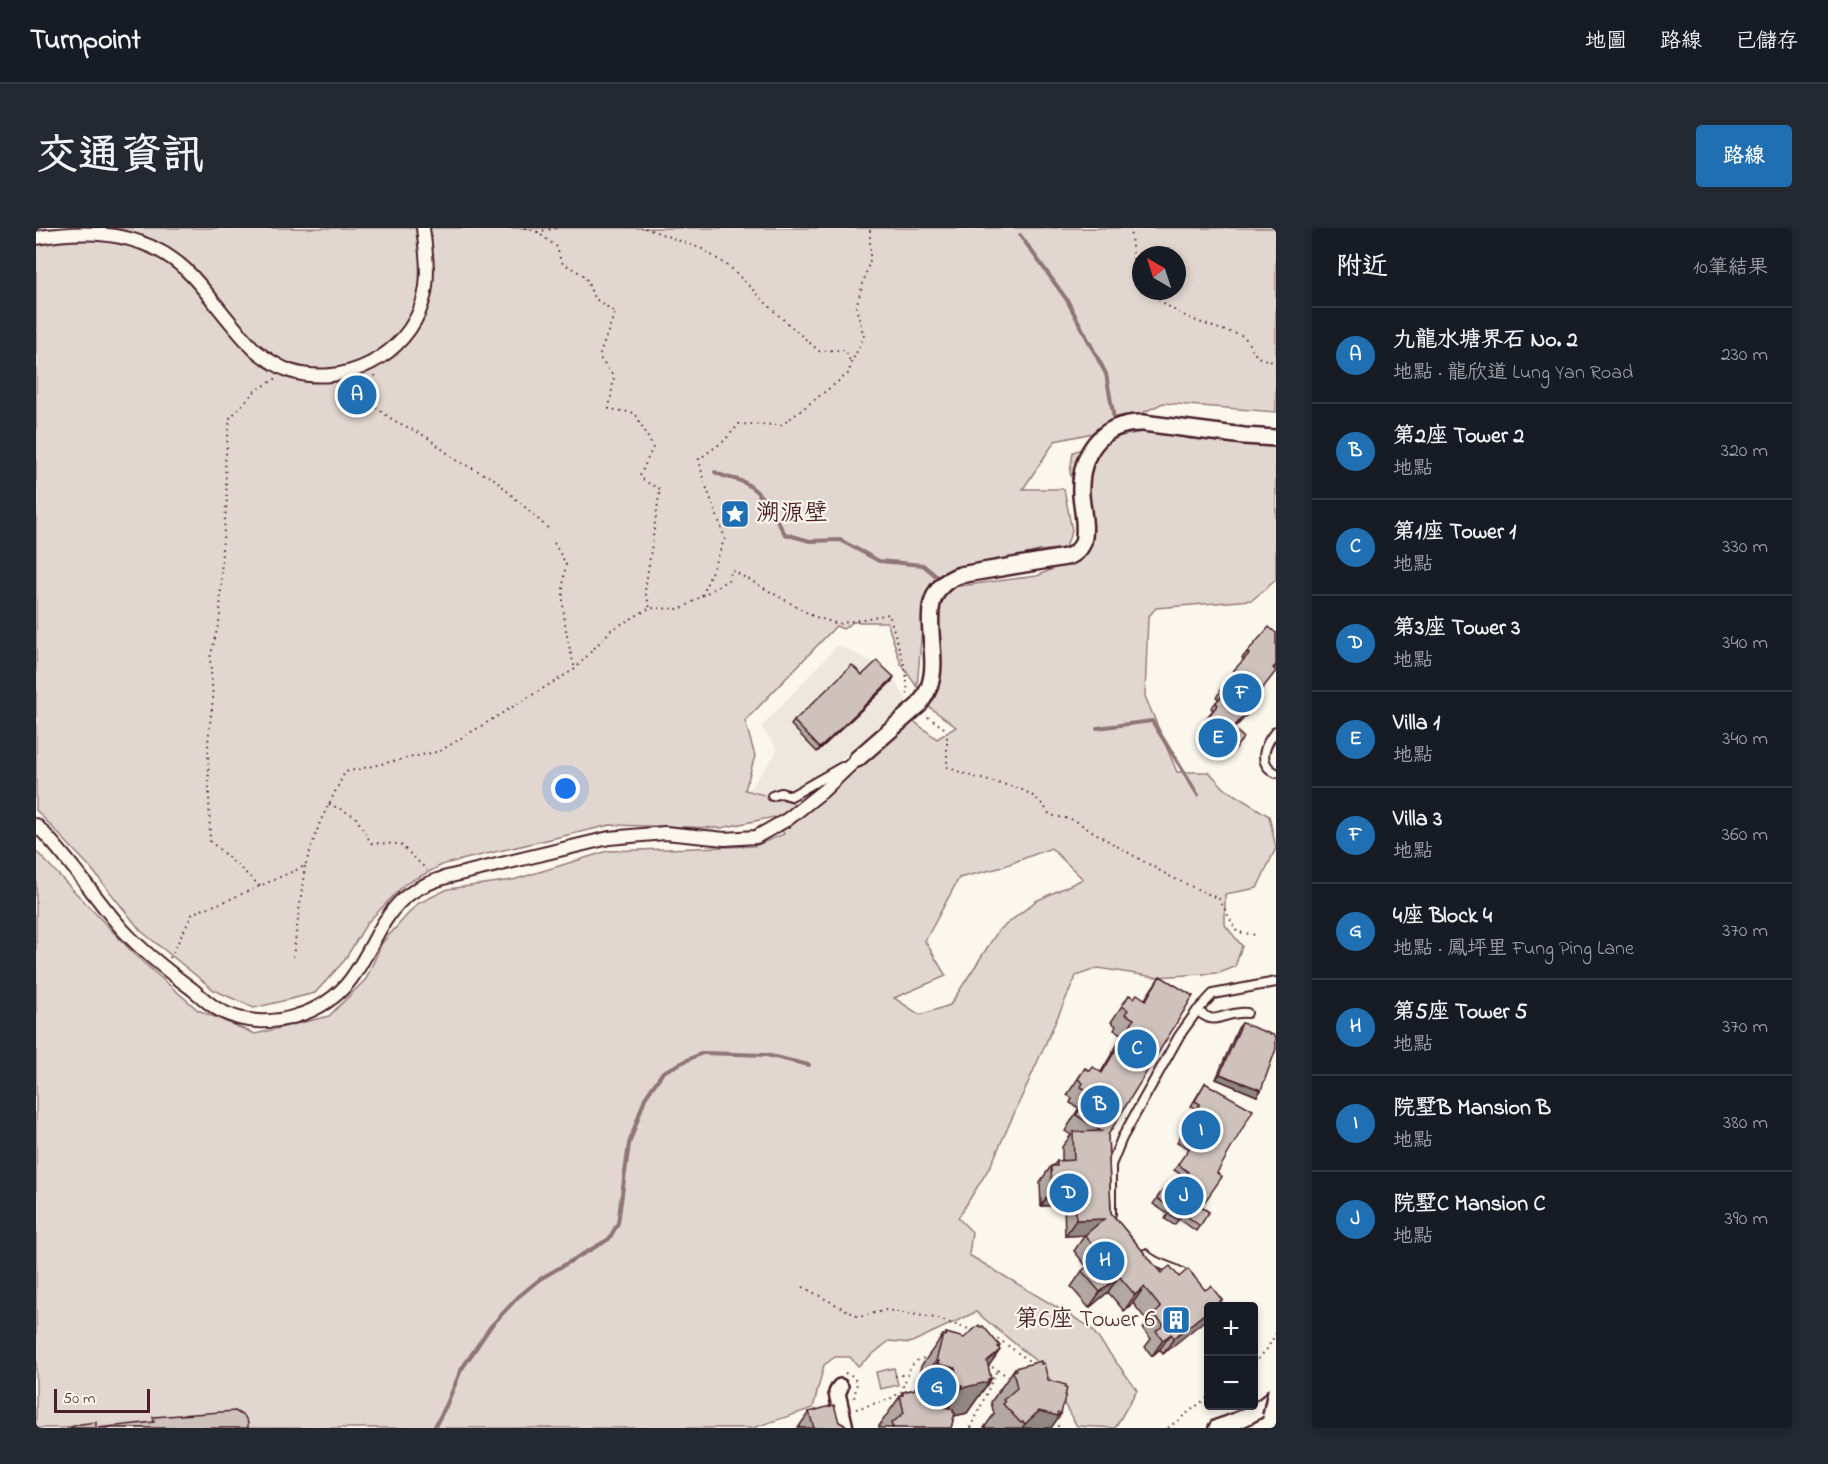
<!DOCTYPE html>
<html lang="zh-TW">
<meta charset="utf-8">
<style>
body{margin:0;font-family:"Indie Flower","LXGW WenKai TC",sans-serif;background:#242831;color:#f1f3f6}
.controls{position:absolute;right:18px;bottom:18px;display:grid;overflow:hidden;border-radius:6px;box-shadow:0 3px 9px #0003}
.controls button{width:54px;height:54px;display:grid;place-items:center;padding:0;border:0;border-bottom:2px solid #363941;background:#171b24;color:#f1f3f6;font:30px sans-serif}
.compass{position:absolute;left:1096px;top:18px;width:54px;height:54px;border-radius:50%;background:#171b24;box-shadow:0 3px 9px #0003;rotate:321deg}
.scale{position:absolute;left:18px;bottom:15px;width:96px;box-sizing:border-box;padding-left:6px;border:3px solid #4a1f2b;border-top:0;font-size:16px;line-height:21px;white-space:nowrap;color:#4a1f2b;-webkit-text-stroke:4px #fbf7ec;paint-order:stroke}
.you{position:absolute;left:530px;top:561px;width:21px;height:21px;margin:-15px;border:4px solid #fff;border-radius:50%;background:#1a73e8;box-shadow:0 0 0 9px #1a73e833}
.badge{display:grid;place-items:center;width:39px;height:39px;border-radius:50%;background:#1f6fb2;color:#fff;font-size:20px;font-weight:700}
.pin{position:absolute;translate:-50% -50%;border:3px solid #fff;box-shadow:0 2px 6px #0006}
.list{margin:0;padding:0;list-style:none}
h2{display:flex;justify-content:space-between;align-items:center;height:78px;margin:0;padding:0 24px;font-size:26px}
h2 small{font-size:20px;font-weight:400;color:#9ea1a6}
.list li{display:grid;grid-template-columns:39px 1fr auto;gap:18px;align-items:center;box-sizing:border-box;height:96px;padding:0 24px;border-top:2px solid #363941}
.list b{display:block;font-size:22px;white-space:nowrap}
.list p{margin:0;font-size:20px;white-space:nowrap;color:#9ea1a6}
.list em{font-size:20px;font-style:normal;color:#9ea1a6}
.map{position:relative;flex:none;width:1240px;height:1200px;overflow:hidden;border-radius:6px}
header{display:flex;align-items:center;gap:36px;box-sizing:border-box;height:84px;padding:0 30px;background:#171b24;border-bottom:2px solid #363941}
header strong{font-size:28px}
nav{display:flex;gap:33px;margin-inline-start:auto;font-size:21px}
.intro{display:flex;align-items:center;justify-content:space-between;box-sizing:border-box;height:144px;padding:0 36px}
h1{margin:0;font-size:42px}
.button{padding:15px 27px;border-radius:6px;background:#1f6fb2;color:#fff;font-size:21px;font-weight:700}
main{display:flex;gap:36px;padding:0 36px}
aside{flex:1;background:#171b24;border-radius:6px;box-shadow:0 3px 9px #0003}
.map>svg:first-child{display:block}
</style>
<header>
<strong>Turnpoint</strong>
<nav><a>地圖</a><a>路線</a><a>已儲存</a></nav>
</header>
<div class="intro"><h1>交通資訊</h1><a class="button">路線</a></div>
<main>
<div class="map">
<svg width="1240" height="1200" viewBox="0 0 1240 1200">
<rect width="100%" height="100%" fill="#fbf7ec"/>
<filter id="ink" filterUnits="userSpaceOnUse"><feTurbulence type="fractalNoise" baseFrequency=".0167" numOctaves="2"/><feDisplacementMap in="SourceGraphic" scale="12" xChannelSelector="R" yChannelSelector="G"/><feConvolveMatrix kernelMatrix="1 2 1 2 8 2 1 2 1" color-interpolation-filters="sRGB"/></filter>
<g filter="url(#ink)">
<!-- built -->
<polygon fill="#eee7de" points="802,417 851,441 871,472 860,486 768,562 768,568 742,574 711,564 738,528 741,520 725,499"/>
<!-- green -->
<g fill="#e2d7d0" stroke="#967b7e" stroke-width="1.5" fill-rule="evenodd">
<path d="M0 0H1240V184L1127 175 1071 202 1019 213 987 261H1028L1036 303 1029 320 1003 323 900 349 888 377 881 459 865 436 851 394H817L807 401 800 398 709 493 719 528 709 562 764 577 876 492 901 511 920 499 892 478 904 452 903 393 905 375 916 359 1001 348 1044 329 1043 278 1034 244 1037 224 1079 209 1117 202 1154 211 1240 214V352L1216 372 1120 380 1112 389 1109 468 1141 544H1173L1189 561 1233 588 1240 620 1221 660 1189 666V697L1206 718 1199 739 1183 745 1119 749 1062 740 1040 748 955 937 922 990 936 1004 933 1027 1054 1099 1101 1162 1079 1200 1041 1198 1006 1138 940 1084 874 1115 853 1113 822 1138 814 1129H799L788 1137 777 1180 717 1200H0V623L100 728 162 782 219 806 293 788 330 751 346 715 381 676 412 661 477 652 572 623 719 618 748 606 738 589 685 600 574 597 408 636 369 656 331 695 308 733 279 765 218 780 178 762 105 703 54 639 0 582ZM1105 27H1141V63H1105ZM1015 620 1047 651 1000 673 962 703 914 777 884 787 858 770 910 748 889 713 923 650 963 640Z"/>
<polygon points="858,1140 862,1157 844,1161 840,1144"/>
</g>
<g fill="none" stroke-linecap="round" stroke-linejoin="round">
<!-- stream -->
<g stroke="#907477" stroke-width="4">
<polyline points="984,7 1031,72 1070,146 1079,196"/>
<path d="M679 244C687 249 693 249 702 252 725 259 737 287 749 306L774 313 804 312 843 333 887 337 905 352"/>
<polyline points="1061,500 1116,493 1162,567"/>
<polyline points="398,1200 410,1178 425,1142 455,1098 482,1069 504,1051 573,1011 582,995 593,916 609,870 627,844 666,825 730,827 773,837"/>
</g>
<!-- service casing -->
<g stroke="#4a1f2b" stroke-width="12">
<g id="service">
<path d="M1240 503C1229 516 1220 535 1240 545"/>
<polyline points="736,568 745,565 755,568 806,539"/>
<path d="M1161 783C1165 785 1169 789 1174 790 1180 793 1197 783 1211 785"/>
<polyline points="1075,986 1075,937 1086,910 1143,808 1161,783 1177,766 1240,754"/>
<path d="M1109 1026C1121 1039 1141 1038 1153 1050"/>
</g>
</g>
<!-- pedestrian casing -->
<g stroke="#4a1f2b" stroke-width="16">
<g id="pedestrian">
<path d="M0 10C56 0 115 4 156 48 178 72 196 99 219 122 230 131 241 138 254 143 308 160 371 128 387 73 394 50 390 24 387 0"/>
<path d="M0 597C33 629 57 668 87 702 106 723 133 744 156 761 165 768 174 778 185 783 207 795 236 796 260 788 281 782 302 769 315 751 349 704 346 667 411 649L573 610 629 605 689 611 720 609 752 591 787 563 821 531"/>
</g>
</g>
<!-- minor casing -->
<g stroke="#4a1f2b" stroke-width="20">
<g id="minor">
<path d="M821 531 883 477C887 471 892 464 894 456 906 419 873 364 924 347L1030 329C1038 327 1044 322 1047 314 1051 300 1046 281 1045 267 1043 226 1065 194 1107 195L1208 208 1240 210"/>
<polyline points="804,1159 801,1165 809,1200"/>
<path d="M1181 1200C1203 1193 1224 1184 1240 1167"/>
</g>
</g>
<!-- path -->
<g stroke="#4a1f2b" stroke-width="2" stroke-dasharray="1.5 4.5" stroke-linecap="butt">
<polyline points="489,0 501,4 521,19 525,34 549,48 558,70 579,84 563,129 578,149 573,181 599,185 617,219 604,248 610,254 624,261 609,363 614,380"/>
<polyline points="609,0 666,21 695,40 741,86 783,123 809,122 815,135"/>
<polyline points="1094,0 1099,47 1105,53"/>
<polyline points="501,4 521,0"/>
<path d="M1114 63C1139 89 1175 99 1208 108L1221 129 1240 135"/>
<polyline points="325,160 341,146"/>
<polyline points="335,176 357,192 391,209 420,232 458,251 515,303"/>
<path d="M518 315 530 336C523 372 529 405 539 441"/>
<polyline points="666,368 692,352 696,342 777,388 802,396 853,386 870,443 872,468"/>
<path d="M892 489 911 502V539C921 543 931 547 942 550 972 559 996 557 1014 587L1038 592 1084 620 1137 650 1183 671 1201 704 1220 707"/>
<polyline points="293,576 319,588 335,615 364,616 391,642"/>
<polyline points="224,658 174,613 172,514 177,470 174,430 184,390 186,321 191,272 189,234 194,190 219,163 241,150"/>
<polyline points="257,729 269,638"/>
<polyline points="134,730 157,685 190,673 269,638 284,594 309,544 404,523 539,441 575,402 614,380 645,381 666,368 689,310 667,250 663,231 688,213 703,196 746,197 813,145 815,135 828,109 820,79 834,32 834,0"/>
<polyline points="767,1059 823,1089 850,1082 899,1090 939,1103"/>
<polyline points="956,1109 964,1112 999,1137"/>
<polyline points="1218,1135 1231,1121 1240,1105"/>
<polyline points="951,1136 975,1150"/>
<polyline points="809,1145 817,1148 821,1155 818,1171"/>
<polyline points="859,1148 871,1146"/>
<polyline points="820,1181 854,1171 865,1164 875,1138 882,1132 895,1128"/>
<polyline points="1019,1192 1023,1200"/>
<polyline points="935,1200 961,1142"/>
<polyline points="1132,1200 1172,1169"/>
</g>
<!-- service -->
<use href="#service" stroke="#fbf7ec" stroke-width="8"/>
<!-- pedestrian -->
<use href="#pedestrian" stroke="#fbf7ec" stroke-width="12"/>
<!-- minor -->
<use href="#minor" stroke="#fbf7ec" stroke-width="15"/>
<!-- minor-bridge casing -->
<g stroke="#4a1f2b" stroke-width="20" stroke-linecap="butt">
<polyline id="minor-bridge" points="1235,1188 1240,1163"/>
</g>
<!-- minor-bridge -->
<use href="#minor-bridge" stroke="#fbf7ec" stroke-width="15"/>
</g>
<!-- wall -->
<g fill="#b2a7a2" stroke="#4a1f2b" stroke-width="1.5">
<polygon points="1240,405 1240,439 1212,480 1210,488 1198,501 1201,519 1191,530 1183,523 1181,525 1165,512 1168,507 1164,503 1171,494 1169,492 1177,482 1175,480 1183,471 1180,469 1195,451 1193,450 1208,432 1206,430 1211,424"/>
<polygon points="826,447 856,453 781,524 755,497 758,493"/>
<polygon points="1124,748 1072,907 1075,985 1125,1045 1143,1049 1186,1072 1181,1078 1173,1078 1127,1126 1124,1121 1116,1128 1109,1119 1115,1111 1107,1101 1112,1094 1097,1075 1088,1083 1072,1064 1053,1080 1035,1059 1046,1043 1051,1039 1038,1023 1049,1007 1029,1008 1028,977 1005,978 1004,954 1015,938 1017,938 1021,933 1026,933 1026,919 1035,907 1029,903 1043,880 1034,875 1036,870 1031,867 1049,840 1054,843 1065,844 1087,807 1078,802 1080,798 1075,794 1093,767 1098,770 1109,771"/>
<polygon points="1206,795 1225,862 1221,868 1180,851 1202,800"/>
<polygon points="1169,855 1181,945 1165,979 1173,984 1160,1003 1143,991 1138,997 1129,991 1132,986 1117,976 1132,955 1141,960 1149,949 1138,942 1154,921 1141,914 1160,881 1155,878"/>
<polygon points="910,1105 963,1120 952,1139 955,1151 931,1185 918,1188 915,1200 843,1200 843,1198 867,1164 879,1161 885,1138 907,1107 909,1108"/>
<polygon points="1005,1136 1015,1200 948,1200 958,1186 955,1174 979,1140"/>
<polygon points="773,1184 803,1194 814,1200 762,1200"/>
</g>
<!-- shaded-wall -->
<g fill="#918884" stroke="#4a1f2b" stroke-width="1.5">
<polygon points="858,449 856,453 781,524 784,520"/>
<polygon points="1184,846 1225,862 1221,868 1180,851"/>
<polygon points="1039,961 1028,977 1005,978 1016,962"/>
<polygon points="1068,991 1057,1007 1029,1008 1040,992"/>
<polygon points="1083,1048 1072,1064 1053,1080 1064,1064"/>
<polygon points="1108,1059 1097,1075 1088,1083 1099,1067"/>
<polygon points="1173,1082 1173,1089 1127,1126 1138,1110"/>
<polygon points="1135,1106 1124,1121 1116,1128 1127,1112"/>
<polygon points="964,1122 943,1152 955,1151 931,1185 905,1191 926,1160 951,1133"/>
<polygon points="900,1133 903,1133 881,1164 878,1164"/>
<polygon points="902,1136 919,1140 897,1171 880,1167"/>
<polygon points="926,1157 904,1188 901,1189 923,1158"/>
<polygon points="1003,1183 1025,1186 1015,1200 986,1200 989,1196"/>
</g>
<!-- building -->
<g fill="#cfc2bc" stroke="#4a1f2b" stroke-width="1.5">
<polygon points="1233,399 1240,405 1240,437 1237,440 1240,443 1212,479 1214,481 1197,500 1207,509 1205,513 1195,524 1187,517 1186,519 1169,506 1173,501 1168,497 1176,488 1174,486 1182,477 1180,474 1188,466 1184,462 1200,446 1197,443 1213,426 1211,424"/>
<polygon points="841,433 858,449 784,520 758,493 816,437 826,447"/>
<polygon points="1124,748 1157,768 1072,907 1075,985 1125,1045 1134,1038 1143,1049 1152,1041 1169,1062 1175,1058 1186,1072 1177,1078 1173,1078 1173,1082 1138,1110 1135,1106 1127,1112 1120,1103 1128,1097 1118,1086 1125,1080 1108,1059 1099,1067 1083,1048 1064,1064 1046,1043 1065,1027 1049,1007 1068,991 1040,992 1039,961 1016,962 1015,938 1021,938 1021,933 1038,932 1037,904 1065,903 1040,887 1054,864 1045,859 1047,855 1042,851 1049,840 1054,843 1057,839 1066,845 1098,791 1089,786 1092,782 1086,778 1093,767 1098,770 1101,766 1110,772"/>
<polygon points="1206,795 1240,808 1240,821 1225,862 1184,846"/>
<polygon points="1169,855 1217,882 1181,945 1186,949 1165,979 1173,984 1164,998 1147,985 1142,992 1133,986 1136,981 1121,970 1132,955 1141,960 1152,944 1142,936 1157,915 1145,908 1164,876 1159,873"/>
<polygon points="943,1097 945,1099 947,1098 964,1118 962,1119 964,1122 951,1133 955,1151 952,1151 952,1154 926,1160 926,1157 923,1158 919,1140 902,1136 903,1133 900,1133 907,1107 910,1108 910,1105 928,1110"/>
<polygon points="1005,1133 1005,1136 1008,1135 1012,1152 1030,1157 1029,1160 1031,1160 1025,1186 1022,1185 1022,1188 1003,1183 989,1196 987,1194 985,1195 967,1176 969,1174 967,1172 981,1160 977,1143 980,1142 979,1140"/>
<polygon points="892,1158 893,1160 896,1160 900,1177 917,1181 917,1184 919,1185 915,1200 855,1200 857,1199 855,1196 868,1185 864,1167 867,1167 867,1164"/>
<polygon points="798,1177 803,1194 814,1200 778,1200 773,1184"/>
<polygon points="199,1183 209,1189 212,1195 212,1200 61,1200 118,1194 117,1189"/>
<polygon points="60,1194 60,1200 31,1200 45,1196"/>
</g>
</g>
<!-- icons -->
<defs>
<g id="sight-square" transform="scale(1.5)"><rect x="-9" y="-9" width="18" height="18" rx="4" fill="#1f6fb2" stroke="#fbf7ec"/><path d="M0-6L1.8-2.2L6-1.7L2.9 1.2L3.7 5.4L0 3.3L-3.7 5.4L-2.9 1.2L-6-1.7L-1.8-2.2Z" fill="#fff"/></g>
<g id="building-square" transform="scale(1.5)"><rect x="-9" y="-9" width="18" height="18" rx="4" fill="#1f6fb2" stroke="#fbf7ec"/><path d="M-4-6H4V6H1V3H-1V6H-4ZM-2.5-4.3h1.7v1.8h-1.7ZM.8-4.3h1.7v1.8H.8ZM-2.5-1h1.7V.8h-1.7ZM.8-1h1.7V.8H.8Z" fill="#fff"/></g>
</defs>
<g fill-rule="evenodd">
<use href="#sight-square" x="699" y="286"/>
<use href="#building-square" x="1140" y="1092"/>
</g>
<g text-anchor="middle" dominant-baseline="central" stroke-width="4.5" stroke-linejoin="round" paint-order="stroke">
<!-- poi labels -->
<g font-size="24" fill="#4a1f2b" stroke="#fbf7ec" text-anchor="start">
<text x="720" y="286">溯源壁</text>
<text x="1119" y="1092" text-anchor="end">第6座 Tower 6</text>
</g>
</g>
</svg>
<div class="controls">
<button>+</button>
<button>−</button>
</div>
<svg class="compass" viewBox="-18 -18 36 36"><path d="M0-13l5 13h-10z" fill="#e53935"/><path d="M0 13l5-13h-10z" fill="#9ea1a6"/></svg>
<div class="scale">50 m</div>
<div class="you"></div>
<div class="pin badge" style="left:321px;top:167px">A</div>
<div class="pin badge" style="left:1064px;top:877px">B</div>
<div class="pin badge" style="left:1101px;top:821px">C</div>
<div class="pin badge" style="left:1033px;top:965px">D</div>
<div class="pin badge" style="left:1182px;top:510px">E</div>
<div class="pin badge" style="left:1206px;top:465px">F</div>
<div class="pin badge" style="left:901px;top:1159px">G</div>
<div class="pin badge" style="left:1069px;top:1033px">H</div>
<div class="pin badge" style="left:1165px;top:902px">I</div>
<div class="pin badge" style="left:1148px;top:968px">J</div>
</div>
<aside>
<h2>附近<small>10筆結果</small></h2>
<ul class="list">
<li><span class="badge">A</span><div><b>九龍水塘界石 No. 2</b><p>地點 · 龍欣道 Lung Yan Road</p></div><em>230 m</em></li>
<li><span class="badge">B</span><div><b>第2座 Tower 2</b><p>地點</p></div><em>320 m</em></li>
<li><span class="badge">C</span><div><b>第1座 Tower 1</b><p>地點</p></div><em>330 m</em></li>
<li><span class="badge">D</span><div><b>第3座 Tower 3</b><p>地點</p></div><em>340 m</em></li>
<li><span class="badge">E</span><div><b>Villa 1</b><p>地點</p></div><em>340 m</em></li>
<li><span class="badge">F</span><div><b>Villa 3</b><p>地點</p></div><em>360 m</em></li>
<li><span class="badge">G</span><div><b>4座 Block 4</b><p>地點 · 鳳坪里 Fung Ping Lane</p></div><em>370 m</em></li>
<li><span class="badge">H</span><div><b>第5座 Tower 5</b><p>地點</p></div><em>370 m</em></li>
<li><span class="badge">I</span><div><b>院墅B Mansion B</b><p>地點</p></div><em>380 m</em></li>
<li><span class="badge">J</span><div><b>院墅C Mansion C</b><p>地點</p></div><em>390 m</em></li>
</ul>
</aside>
</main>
